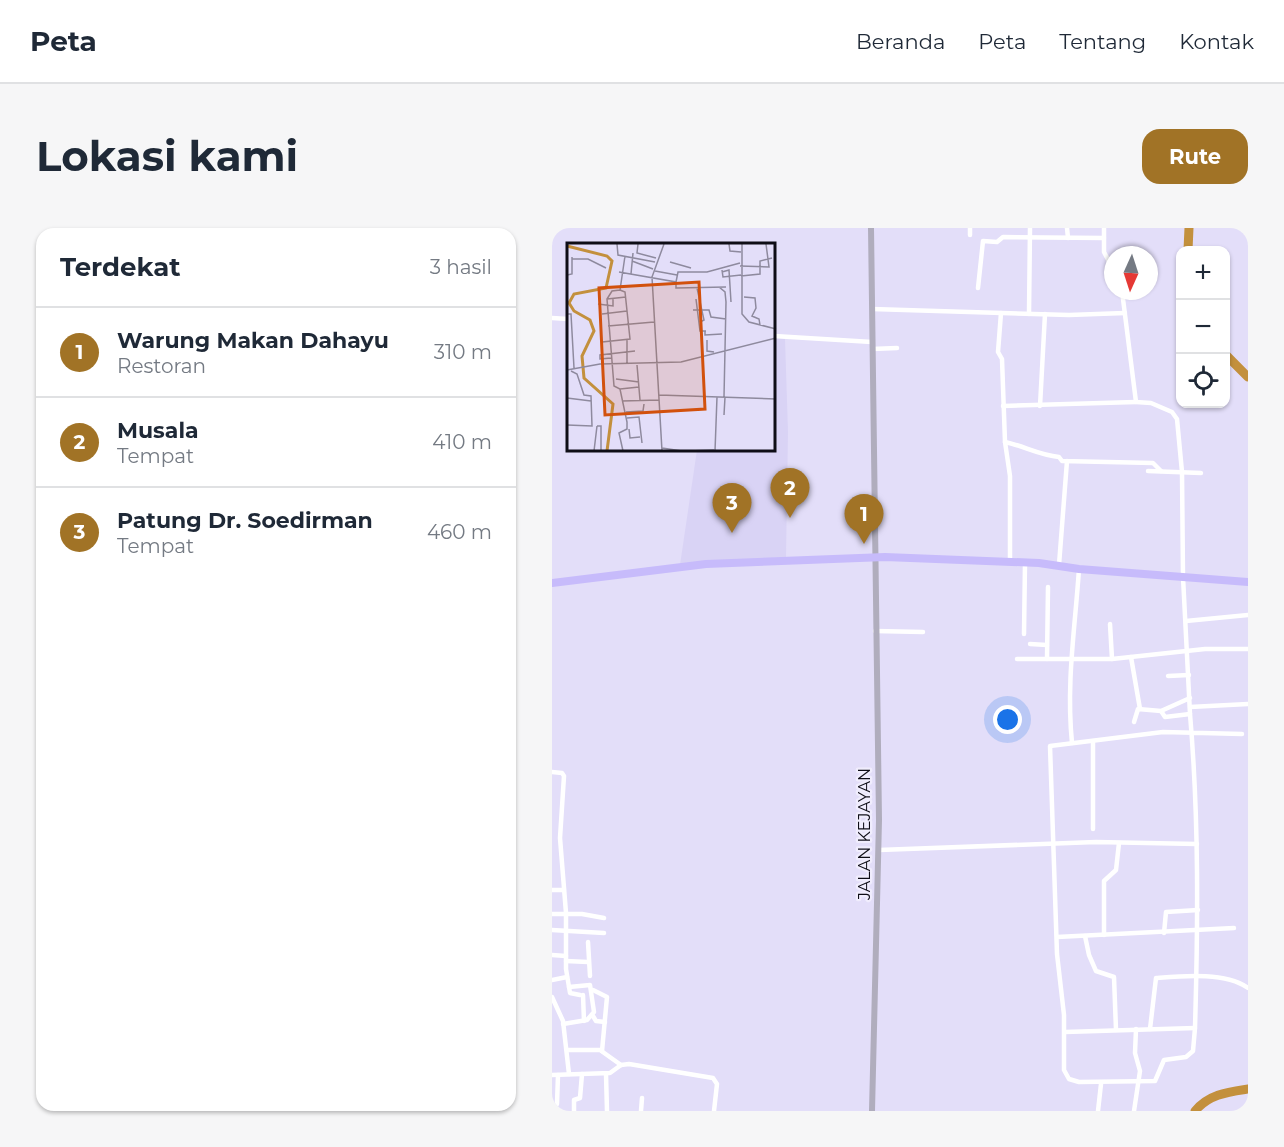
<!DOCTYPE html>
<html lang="id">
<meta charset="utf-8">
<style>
body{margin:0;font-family:Montserrat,sans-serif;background:#f6f6f7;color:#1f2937}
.controls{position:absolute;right:18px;top:18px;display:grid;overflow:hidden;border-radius:12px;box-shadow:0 2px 4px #0004}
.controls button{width:54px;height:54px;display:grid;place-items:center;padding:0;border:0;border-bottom:2px solid #e0e1e3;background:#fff;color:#1f2937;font:30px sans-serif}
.compass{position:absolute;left:552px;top:18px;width:54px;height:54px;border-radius:50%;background:#fff;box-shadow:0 2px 4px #0004;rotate:183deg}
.you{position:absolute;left:456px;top:492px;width:21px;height:21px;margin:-15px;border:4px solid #fff;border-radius:50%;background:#1a73e8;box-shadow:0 0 0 9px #1a73e833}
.badge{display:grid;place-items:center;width:39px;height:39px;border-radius:50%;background:#a17326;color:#fff;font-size:20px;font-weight:700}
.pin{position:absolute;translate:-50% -50px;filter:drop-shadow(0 2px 3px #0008)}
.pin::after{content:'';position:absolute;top:32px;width:21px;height:18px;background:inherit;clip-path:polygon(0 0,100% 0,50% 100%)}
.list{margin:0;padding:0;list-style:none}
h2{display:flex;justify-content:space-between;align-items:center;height:78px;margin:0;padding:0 24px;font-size:26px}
h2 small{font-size:20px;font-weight:400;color:#747a83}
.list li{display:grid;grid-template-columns:39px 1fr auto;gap:18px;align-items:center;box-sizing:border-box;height:90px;padding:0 24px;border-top:2px solid #e0e1e3}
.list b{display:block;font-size:22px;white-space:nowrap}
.list p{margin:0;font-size:20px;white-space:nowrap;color:#747a83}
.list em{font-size:20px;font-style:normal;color:#747a83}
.icon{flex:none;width:33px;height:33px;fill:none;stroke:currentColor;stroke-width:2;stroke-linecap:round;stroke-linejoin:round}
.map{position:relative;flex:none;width:696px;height:883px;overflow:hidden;border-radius:18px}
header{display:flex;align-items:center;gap:36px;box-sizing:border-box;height:84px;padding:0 30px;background:#fff;border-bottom:2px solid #e0e1e3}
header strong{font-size:28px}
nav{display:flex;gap:33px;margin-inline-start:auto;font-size:21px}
.intro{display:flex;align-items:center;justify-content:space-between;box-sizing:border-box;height:144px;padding:0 36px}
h1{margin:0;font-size:42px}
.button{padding:15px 27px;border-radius:18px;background:#a17326;color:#fff;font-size:21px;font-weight:700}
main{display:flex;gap:36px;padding:0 36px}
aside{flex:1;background:#fff;border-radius:18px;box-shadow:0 2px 4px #0004}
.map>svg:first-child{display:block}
</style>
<header>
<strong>Peta</strong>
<nav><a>Beranda</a><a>Peta</a><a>Tentang</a><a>Kontak</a></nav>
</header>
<div class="intro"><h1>Lokasi kami</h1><a class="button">Rute</a></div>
<main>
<aside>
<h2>Terdekat<small>3 hasil</small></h2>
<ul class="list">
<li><span class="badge">1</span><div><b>Warung Makan Dahayu</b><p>Restoran</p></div><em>310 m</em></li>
<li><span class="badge">2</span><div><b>Musala</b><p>Tempat</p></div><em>410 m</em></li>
<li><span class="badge">3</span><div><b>Patung Dr. Soedirman</b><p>Tempat</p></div><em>460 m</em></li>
</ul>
</aside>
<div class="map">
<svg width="696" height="883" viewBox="0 0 696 883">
<rect width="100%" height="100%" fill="#e3def9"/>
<!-- built -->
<polygon fill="#d9d3f5" points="222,109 233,111 236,204 234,329 128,337 145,222 222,222"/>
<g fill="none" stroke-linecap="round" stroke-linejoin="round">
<!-- river -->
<g stroke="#c3903d" stroke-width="9">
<polyline points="636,22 637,0"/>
<polyline points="674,127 696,149"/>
<path d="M643 883C657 866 676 864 696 861"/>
</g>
<!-- street -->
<g stroke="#fff" stroke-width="4.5">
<polyline points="418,0 418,7"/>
<polyline points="515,0 516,10"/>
<polyline points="552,0 552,24 561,41"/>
<polyline points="426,60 431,13 445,14 451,9 552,10"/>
<path d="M570 63 584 174 599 175 620 184 625 191 630 244 631 349 638 486C647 591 646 696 643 800L641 823 634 829 612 832 603 853 527 854 517 851 512 842V787L505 726 498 518 611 504 690 506"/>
<polyline points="320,81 517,87 573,85"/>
<polyline points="449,85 446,124 450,131 453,214 458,248 458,333"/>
<polyline points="477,86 478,0"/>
<polyline points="0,90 16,91"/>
<polyline points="222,108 320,114"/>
<polyline points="320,121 345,120"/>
<polyline points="451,178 584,174"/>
<polyline points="488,178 493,86"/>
<path d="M453 214C472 218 487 227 507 229L510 233 601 235 609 243"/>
<polyline points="596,243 649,245"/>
<polyline points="507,337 515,233"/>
<polyline points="634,393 696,387"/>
<polyline points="558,396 560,431"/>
<polyline points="323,403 371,404"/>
<polyline points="472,406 473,335"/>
<polyline points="478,416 495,417"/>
<polyline points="579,429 588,481"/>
<polyline points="465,431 560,431 653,421 696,421"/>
<polyline points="495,431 496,359"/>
<polyline points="616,448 637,447"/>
<polyline points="638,479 696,476"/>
<polyline points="609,483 613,489 638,486"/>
<polyline points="582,494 586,481 609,483 638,470"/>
<polyline points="541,513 541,601"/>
<path d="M520 515C514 455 523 401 527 341"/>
<polyline points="0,544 10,545 12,548 8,610 14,685 14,741 18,765 28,767"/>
<polyline points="327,622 544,614 645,616"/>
<polyline points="0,662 12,662"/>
<polyline points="0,686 30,686 52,690"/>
<polyline points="0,702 52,705"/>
<polyline points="612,705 614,684 646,682"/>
<polyline points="552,707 552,653 564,642 567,615"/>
<polyline points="533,708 537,727 544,743 562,749 564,802"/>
<polyline points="505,709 682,700"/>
<polyline points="36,714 38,748"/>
<polyline points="0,727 14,728"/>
<polyline points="14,733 36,734"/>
<polyline points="0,752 15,749"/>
<polyline points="41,762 55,769 50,823"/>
<polyline points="31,767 32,793"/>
<polyline points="0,769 11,793 17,846"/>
<polyline points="41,788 44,793 53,794"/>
<polyline points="11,796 35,792 42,784 38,757 17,759"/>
<path d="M598 801 604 750C631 748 673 744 696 760"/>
<polyline points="513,804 643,800"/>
<polyline points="16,822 48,822 69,837"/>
<polyline points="54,846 55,883"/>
<polyline points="0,847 58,845 69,837 77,836 161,850 165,856 162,883"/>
<polyline points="1,883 5,876 6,847"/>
<polyline points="22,883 22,872 28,870 30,846"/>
<polyline points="89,883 90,870"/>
<polyline points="546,883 549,856"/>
<polyline points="582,883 588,843 583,825 584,801"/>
</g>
<!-- secondary -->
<polyline stroke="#b0adbd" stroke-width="6" points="319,0 327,592 320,883"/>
<!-- highway -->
<polyline stroke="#c7bbfb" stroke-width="8" points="0,355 154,336 333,329 487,335 527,341 696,354"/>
</g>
<g text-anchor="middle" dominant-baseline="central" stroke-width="4.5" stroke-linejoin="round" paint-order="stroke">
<!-- street labels -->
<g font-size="16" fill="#0e0d16" stroke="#f0edfd">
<text transform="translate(312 606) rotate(-90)">JALAN KEJAYAN</text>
</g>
</g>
<!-- overview -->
<g transform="translate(15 15)">
<rect width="208" height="208" fill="#e3def9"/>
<path fill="none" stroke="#c3903d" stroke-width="3" d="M0 3 40 13 45 18 39 45 7 51 2 60 7 68 23 77 27 88 15 113 17 135 46 161 40 208"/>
<path fill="none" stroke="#8e8a9e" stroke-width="1.5" d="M50 1 51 12 88 19M71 1 70 10 89 15M162 1 163 8 174 9M175 1V71L182 79 209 86M5 16H21L39 25M65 18 86 26M103 19 124 25M173 23 202 24 199 1M155 27 156 34 174 32M88 28 110 32M52 29 109 39V45L159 44M155 29 162 27 164 59M64 31 66 10M0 32 5 31V14M174 33 193 31V18L205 15M109 39 111 29H140L173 20M152 44 158 49 159 59 157 154M130 45 137 77 133 79M53 47 45 48 40 56 47 143 53 146 60 179V186L52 190 56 208M53 47 58 13M177 54 188 55 189 65 185 73 192 76 193 82M40 56 59 54M129 56 133 88H139M31 61 46 63V56M126 67H142L144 74 159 76M0 71H4L7 125M35 71 60 68M41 83 87 79M138 88V92L155 91M60 96V121M140 97V108L147 109M35 99 63 96 58 49 53 47M44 115 33 116V112L68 108M70 122 73 157M0 127 33 121 114 119 209 95M49 136 72 139M53 146 72 144M92 152 209 156M0 155 24 158M55 158 92 157M59 169 76 168 77 161M157 172 158 154M60 175 72 174 75 200M0 182 25 183 24 153 17 152 10 131 4 128M30 183H34V208M62 186 63 195 73 194M95 205 115 208M27 208 30 183M95 208 85 34 97 1M122 208 147 207M148 208 150 154"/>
<path fill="#d2510d" fill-opacity="0.15" stroke="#d2510d" stroke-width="3" d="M132 39 138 166 38 172 32 45Z"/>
<rect width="208" height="208" fill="none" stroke="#0e0d16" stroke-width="3"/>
</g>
</svg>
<div class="controls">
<button>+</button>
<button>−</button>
<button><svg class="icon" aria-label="locate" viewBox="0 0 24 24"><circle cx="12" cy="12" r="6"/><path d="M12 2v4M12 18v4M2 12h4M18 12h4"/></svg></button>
</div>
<svg class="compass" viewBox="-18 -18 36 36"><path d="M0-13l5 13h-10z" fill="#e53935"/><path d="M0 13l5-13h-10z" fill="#747a83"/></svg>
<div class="you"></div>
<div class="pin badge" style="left:312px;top:316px">1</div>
<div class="pin badge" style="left:238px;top:290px">2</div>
<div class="pin badge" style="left:180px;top:305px">3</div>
</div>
</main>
